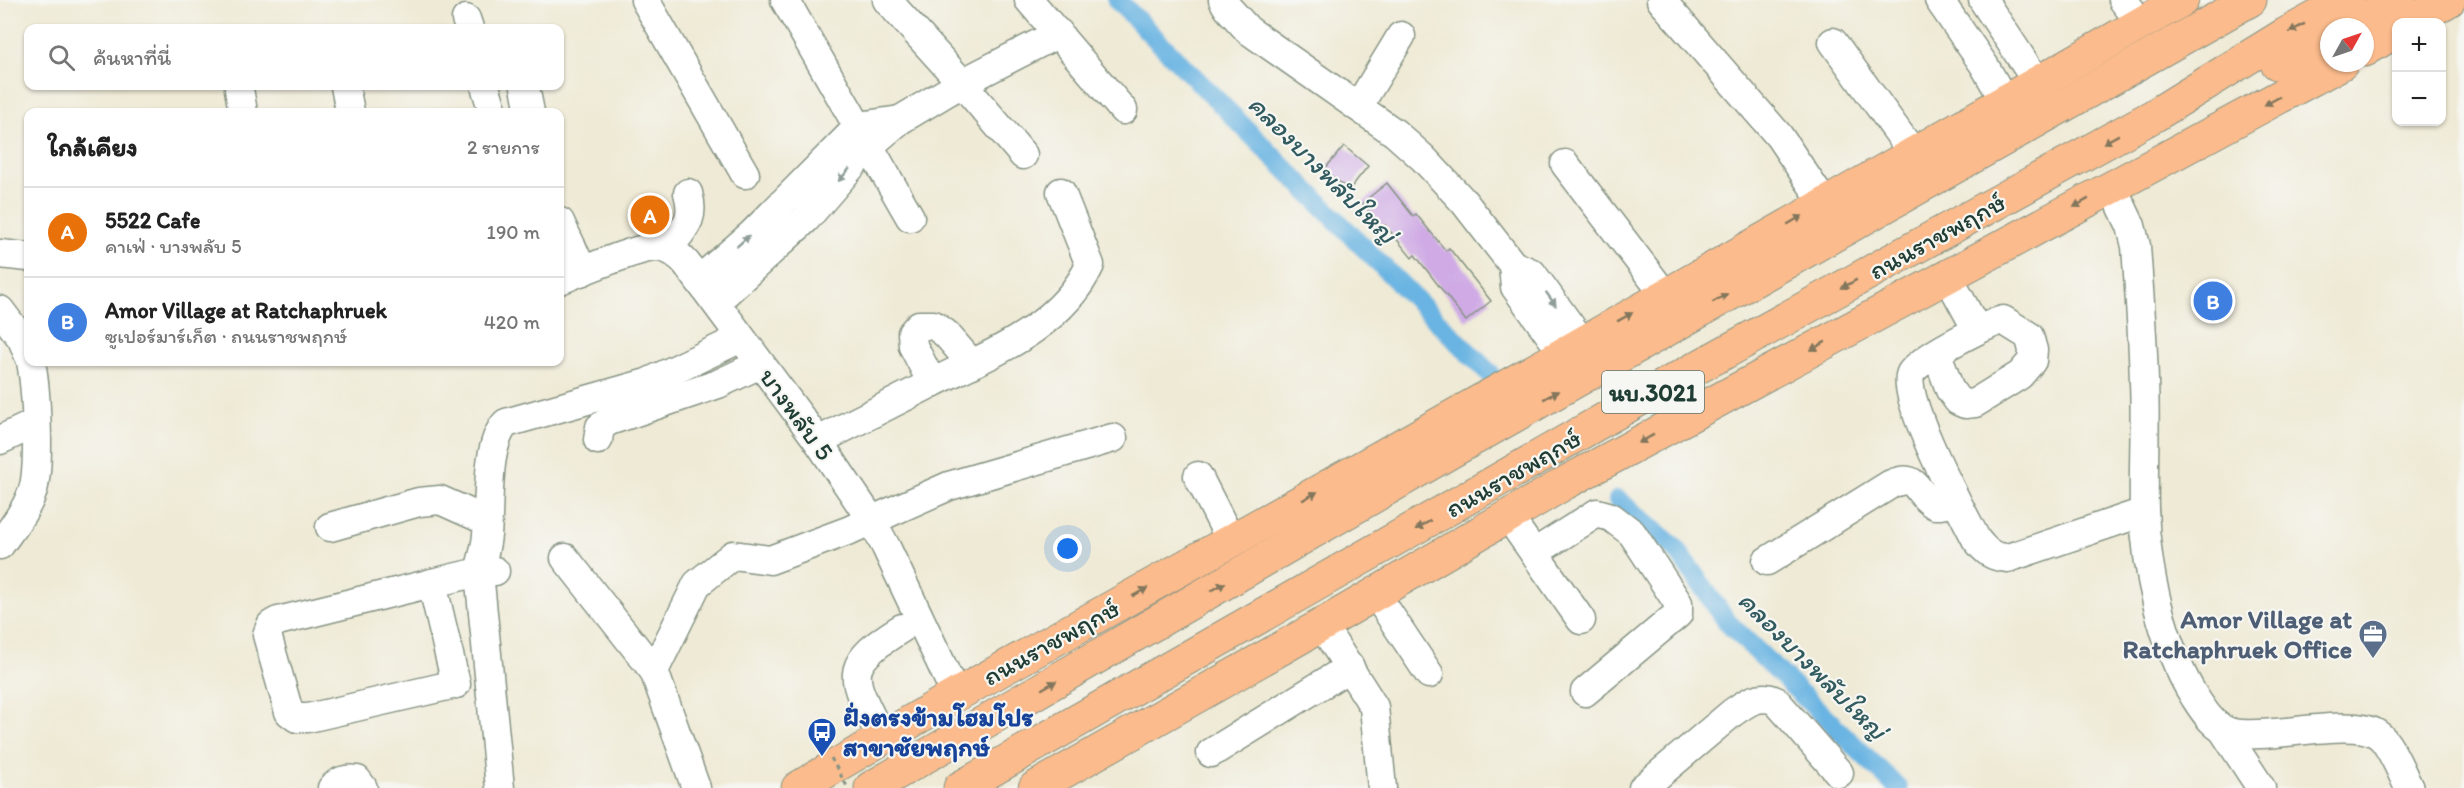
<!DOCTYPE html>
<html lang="th">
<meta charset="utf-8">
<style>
body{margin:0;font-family:Itim,"Playpen Sans Thai",sans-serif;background:#f2f2f2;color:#222}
.controls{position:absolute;right:18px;top:18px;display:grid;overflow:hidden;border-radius:12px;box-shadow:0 2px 4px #0004}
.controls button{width:54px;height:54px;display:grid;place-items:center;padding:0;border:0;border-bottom:2px solid #e0e0e0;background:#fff;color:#222;font:30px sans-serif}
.compass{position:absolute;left:2320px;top:18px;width:54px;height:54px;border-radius:50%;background:#fff;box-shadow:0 2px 4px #0004;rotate:50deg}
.you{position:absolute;left:1068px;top:549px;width:21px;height:21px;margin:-15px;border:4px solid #fff;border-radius:50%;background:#1a73e8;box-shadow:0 0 0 9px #1a73e833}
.badge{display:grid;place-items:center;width:39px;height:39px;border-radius:50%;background:#0b8043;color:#fff;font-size:20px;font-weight:700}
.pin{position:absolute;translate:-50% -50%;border:3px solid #fff;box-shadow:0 2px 6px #0006}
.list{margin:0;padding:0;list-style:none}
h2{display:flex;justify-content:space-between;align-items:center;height:78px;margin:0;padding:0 24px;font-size:26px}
h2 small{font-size:20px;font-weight:400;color:#767676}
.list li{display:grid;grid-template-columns:39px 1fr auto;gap:18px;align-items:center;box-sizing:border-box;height:90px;padding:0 24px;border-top:2px solid #e0e0e0}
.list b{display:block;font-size:22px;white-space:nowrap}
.list p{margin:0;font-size:20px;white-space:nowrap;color:#767676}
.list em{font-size:20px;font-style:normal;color:#767676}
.icon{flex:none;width:33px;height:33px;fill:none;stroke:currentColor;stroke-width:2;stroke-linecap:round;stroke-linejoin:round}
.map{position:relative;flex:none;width:2464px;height:788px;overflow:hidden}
.search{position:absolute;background:#fff;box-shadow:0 2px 4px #0004;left:24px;top:24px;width:540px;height:66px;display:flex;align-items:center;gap:15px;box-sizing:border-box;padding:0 21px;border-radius:12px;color:#767676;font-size:22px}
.panel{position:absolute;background:#fff;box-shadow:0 2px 4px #0004;left:24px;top:108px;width:540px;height:258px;border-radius:12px}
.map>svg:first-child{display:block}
</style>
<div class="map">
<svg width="2464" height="788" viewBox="0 0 2464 788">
<rect width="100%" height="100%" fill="#f6f6f2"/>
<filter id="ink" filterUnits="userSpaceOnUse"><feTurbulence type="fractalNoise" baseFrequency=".0167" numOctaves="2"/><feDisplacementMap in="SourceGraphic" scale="12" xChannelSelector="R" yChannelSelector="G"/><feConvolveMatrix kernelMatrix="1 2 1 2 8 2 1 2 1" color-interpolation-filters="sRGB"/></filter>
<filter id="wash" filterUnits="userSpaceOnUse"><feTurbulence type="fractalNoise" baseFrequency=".008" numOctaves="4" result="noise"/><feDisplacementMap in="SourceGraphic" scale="24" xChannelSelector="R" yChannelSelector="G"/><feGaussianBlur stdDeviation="1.35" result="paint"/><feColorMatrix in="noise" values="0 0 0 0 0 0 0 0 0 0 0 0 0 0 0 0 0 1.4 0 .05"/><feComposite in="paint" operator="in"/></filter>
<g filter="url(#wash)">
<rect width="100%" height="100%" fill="#efead5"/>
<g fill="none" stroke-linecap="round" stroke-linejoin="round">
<!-- canal -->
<g stroke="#69b4e2" stroke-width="20">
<polyline points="1117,0 1491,375"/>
<polyline points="1618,500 1676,549 1728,623 1898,788"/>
</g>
</g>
<g id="blocks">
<!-- building -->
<g fill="#cfaae5">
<polygon points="1344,146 1368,166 1349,190 1324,170"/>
<polygon points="1387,183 1413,216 1416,214 1446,251 1449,248 1491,301 1466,321 1415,255 1412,258 1385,225 1382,227 1362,203"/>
</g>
</g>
</g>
<g filter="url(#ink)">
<use href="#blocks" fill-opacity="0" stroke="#879484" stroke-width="1.5"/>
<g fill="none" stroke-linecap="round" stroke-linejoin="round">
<!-- minor casing -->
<g stroke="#879484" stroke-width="31">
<g id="minor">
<polyline points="645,0 745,174"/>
<polyline points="785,0 910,217"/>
<polyline points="887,0 962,83 1023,155"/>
<polyline points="1029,0 1123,110"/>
<polyline points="1223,0 1228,8 1248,30 1395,133 1423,158 1464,202 1513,265 1532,273 1582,342"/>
<polyline points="1661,0 1779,136 1824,203"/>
<polyline points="1939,0 1984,65 2004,100"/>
<polyline points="1983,0 2037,82"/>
<polyline points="2123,0 2141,23"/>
<polyline points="466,19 469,28"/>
<polyline points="1833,42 1913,153"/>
<polyline points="345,86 350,112"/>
<polyline points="485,86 493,112"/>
<polyline points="525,87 530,112"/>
<polyline points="239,89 243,112"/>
<polyline points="1358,107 1401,36"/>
<polyline points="1565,164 1665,295"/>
<path d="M2112 186 2131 226 2136 246C2139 291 2143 336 2144 382 2146 424 2143 467 2144 509 2146 570 2162 644 2194 696 2203 710 2215 730 2233 733 2267 740 2352 717 2377 734 2390 742 2402 774 2409 788"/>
<polyline points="560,222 583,271"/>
<path d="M668 249C684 228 696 220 688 193"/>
<polyline points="0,254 28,257"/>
<polyline points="1513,265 1515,287 1563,353"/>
<polyline points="1947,275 1977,330"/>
<path d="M560 280C580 272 640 246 658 247 670 248 678 254 686 263L818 441 872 521 886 547 956 695"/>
<polyline points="699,280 752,234 859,126 900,120"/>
<polyline points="716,302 806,219 868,147 900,120 962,83 1059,33"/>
<polyline points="0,310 22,339 28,354"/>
<path d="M1937 354 1950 390 1958 401 1965 404 1975 403 2020 375 2032 361 2033 350 2029 336 2003 320C1987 324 1918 359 1911 373 1899 396 1963 513 1976 539 1986 552 1992 557 2008 558L2144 512"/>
<polyline points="932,383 913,346 912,333 919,325 934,325 946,334 972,364"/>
<polyline points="0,440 36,423"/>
<polyline points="598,440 600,427 609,421 718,384 760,364"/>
<path d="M818 441C856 422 894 402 932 383 990 354 1061 328 1090 265L1061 192"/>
<polyline points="1198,476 1231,541"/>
<polyline points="1508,516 1581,620"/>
<polyline points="330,527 419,502 440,500 487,521"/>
<path d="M0 545C11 529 26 511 32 493 41 469 36 387 31 362"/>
<polyline points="1534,553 1597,513 1611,517 1632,533 1678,603 1678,614 1585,692"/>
<polyline points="565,558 654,671 696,788"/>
<path d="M1767 561 1891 484C1919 472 1914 493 1935 505H1941L1955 498"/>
<polygon points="432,583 456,684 308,718 297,718 289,712 267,635 271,625 278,621"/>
<polyline points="432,583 479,572 495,571"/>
<polyline points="1375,593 1429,674"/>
<polyline points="1322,625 1374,707 1382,788"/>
<polyline points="654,671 697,584 733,555 770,560 850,530 949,486 1113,438"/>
<polyline points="2223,730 2261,788"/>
<path d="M882 739C853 678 837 668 902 628"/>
<polyline points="1211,753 1350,667"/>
<path d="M332 788C338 781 347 778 357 780L363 788"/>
<path d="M500 788 479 572C482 559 486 548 487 535 490 505 485 445 506 423L647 383 741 338"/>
<path d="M1643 788 1732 713C1746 703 1759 693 1776 701L1839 773"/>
</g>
</g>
<!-- major casing -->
<g stroke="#879484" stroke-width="35">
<g id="major">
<polyline points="2411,22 2449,0"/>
<polyline points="2350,27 2399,0"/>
<polyline points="2365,50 2396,31"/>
<polyline points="2277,63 2329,37"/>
<polyline points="798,788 956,695 1548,363 2182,0"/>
<polyline points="871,788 1450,452 2250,0"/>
<polyline points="960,788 1633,403 2155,115 2286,34 2348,0"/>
<polyline points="1035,788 1322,625 1565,483 2342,63"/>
</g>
</g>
<!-- minor -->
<use href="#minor" stroke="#fff" stroke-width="28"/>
<!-- major -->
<use href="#major" stroke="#fbbb8c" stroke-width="33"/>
<!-- path-bridge -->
<polyline stroke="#879484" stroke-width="3" stroke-dasharray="4.5 4.5" stroke-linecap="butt" points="831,758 848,788"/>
</g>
<!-- one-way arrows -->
<defs><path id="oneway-solid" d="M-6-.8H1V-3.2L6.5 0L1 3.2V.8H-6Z" transform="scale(1.5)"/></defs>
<g fill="#82765c">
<use href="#oneway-solid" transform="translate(2297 28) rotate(151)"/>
<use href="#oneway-solid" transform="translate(2272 101) rotate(152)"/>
<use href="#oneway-solid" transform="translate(2111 139) rotate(151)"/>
<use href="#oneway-solid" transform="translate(2081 203) rotate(151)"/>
<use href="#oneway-solid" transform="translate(1795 220) rotate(-30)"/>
<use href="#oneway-solid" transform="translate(1849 284) rotate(151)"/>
<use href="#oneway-solid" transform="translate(1720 298) rotate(-29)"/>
<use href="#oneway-solid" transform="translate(1625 317) rotate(-29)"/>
<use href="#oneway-solid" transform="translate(1818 346) rotate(151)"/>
<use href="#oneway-solid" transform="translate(1551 395) rotate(-29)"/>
<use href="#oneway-solid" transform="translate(1646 439) rotate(151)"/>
<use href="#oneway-solid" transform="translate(1310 496) rotate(-29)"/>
<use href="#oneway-solid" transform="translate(1423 525) rotate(150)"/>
<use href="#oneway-solid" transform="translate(1218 587) rotate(-30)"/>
<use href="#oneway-solid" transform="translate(1140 592) rotate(-29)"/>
<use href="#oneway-solid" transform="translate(1049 685) rotate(-30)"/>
</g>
<g fill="#8f9e9a">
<use href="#oneway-solid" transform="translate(844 175) rotate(131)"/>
<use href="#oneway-solid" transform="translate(743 241) rotate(-42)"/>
<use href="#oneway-solid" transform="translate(1551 299) rotate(54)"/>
</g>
</g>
<!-- icons -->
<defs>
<g id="office-pin" transform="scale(1.5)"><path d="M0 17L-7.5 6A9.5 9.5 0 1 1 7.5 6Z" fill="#5c6f8a" stroke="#f6f6f2"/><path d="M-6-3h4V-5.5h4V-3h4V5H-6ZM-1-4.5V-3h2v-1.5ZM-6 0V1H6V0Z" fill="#fff"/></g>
<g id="bus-pin" transform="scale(1.5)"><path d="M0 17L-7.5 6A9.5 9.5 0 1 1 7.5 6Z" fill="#1a4fb4" stroke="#f6f6f2"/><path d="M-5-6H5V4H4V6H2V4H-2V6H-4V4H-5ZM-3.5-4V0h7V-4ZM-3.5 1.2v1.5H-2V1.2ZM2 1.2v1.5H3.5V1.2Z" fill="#fff"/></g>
</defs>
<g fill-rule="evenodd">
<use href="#office-pin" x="2373" y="634"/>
<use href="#bus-pin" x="822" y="732"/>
</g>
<g text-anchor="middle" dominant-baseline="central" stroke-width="4.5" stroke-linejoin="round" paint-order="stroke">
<!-- shield labels -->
<rect fill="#f6f6f2" stroke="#60746d" stroke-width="1.5" x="1602" y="371" width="102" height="42" rx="4.5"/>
<g font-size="24" font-weight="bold" fill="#1f3d34">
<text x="1653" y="392">นบ.3021</text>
</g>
<!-- street labels -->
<g font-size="26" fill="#1f3d34" stroke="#f6f6f2">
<text transform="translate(1937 236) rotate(-29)">ถนนราชพฤกษ์</text>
<text transform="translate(797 414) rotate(54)">บางพลับ 5</text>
<text transform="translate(1513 473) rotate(-30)">ถนนราชพฤกษ์</text>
<text transform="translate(1051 642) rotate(-29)">ถนนราชพฤกษ์</text>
</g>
<!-- service labels -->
<g font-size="26" font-weight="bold" fill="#4e5e75" stroke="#f6f6f2" text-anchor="end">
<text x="2352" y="619">Amor Village at<tspan x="2352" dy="30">Ratchaphruek Office</tspan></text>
</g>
<!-- transit labels -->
<g font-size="26" font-weight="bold" fill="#164399" stroke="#f6f6f2" text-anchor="start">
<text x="843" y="717">ฝั่งตรงข้ามโฮมโปร<tspan x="843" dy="30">สาขาชัยพฤกษ์</tspan></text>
</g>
<!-- water labels -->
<g font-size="27" font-style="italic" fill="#325b60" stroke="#f6f6f2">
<text transform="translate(1323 169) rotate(45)">คลองบางพลับใหญ่</text>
<text transform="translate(1813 665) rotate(45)">คลองบางพลับใหญ่</text>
</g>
</g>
</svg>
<div class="controls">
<button>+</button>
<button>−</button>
</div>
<svg class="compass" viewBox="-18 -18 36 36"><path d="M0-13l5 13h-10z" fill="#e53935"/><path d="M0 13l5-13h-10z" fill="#767676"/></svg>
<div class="you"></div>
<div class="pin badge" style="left:650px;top:215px;background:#e8710a">A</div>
<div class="pin badge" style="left:2213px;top:301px;background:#3f7fe0">B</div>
<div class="search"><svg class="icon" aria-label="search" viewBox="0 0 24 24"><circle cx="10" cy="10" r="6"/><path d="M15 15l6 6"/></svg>ค้นหาที่นี่</div>
<section class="panel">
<h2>ใกล้เคียง<small>2 รายการ</small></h2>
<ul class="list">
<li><span class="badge" style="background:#e8710a">A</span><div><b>5522 Cafe</b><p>คาเฟ่ · บางพลับ 5</p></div><em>190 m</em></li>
<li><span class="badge" style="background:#3f7fe0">B</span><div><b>Amor Village at Ratchaphruek</b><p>ซูเปอร์มาร์เก็ต · ถนนราชพฤกษ์</p></div><em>420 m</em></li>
</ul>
</section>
</div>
